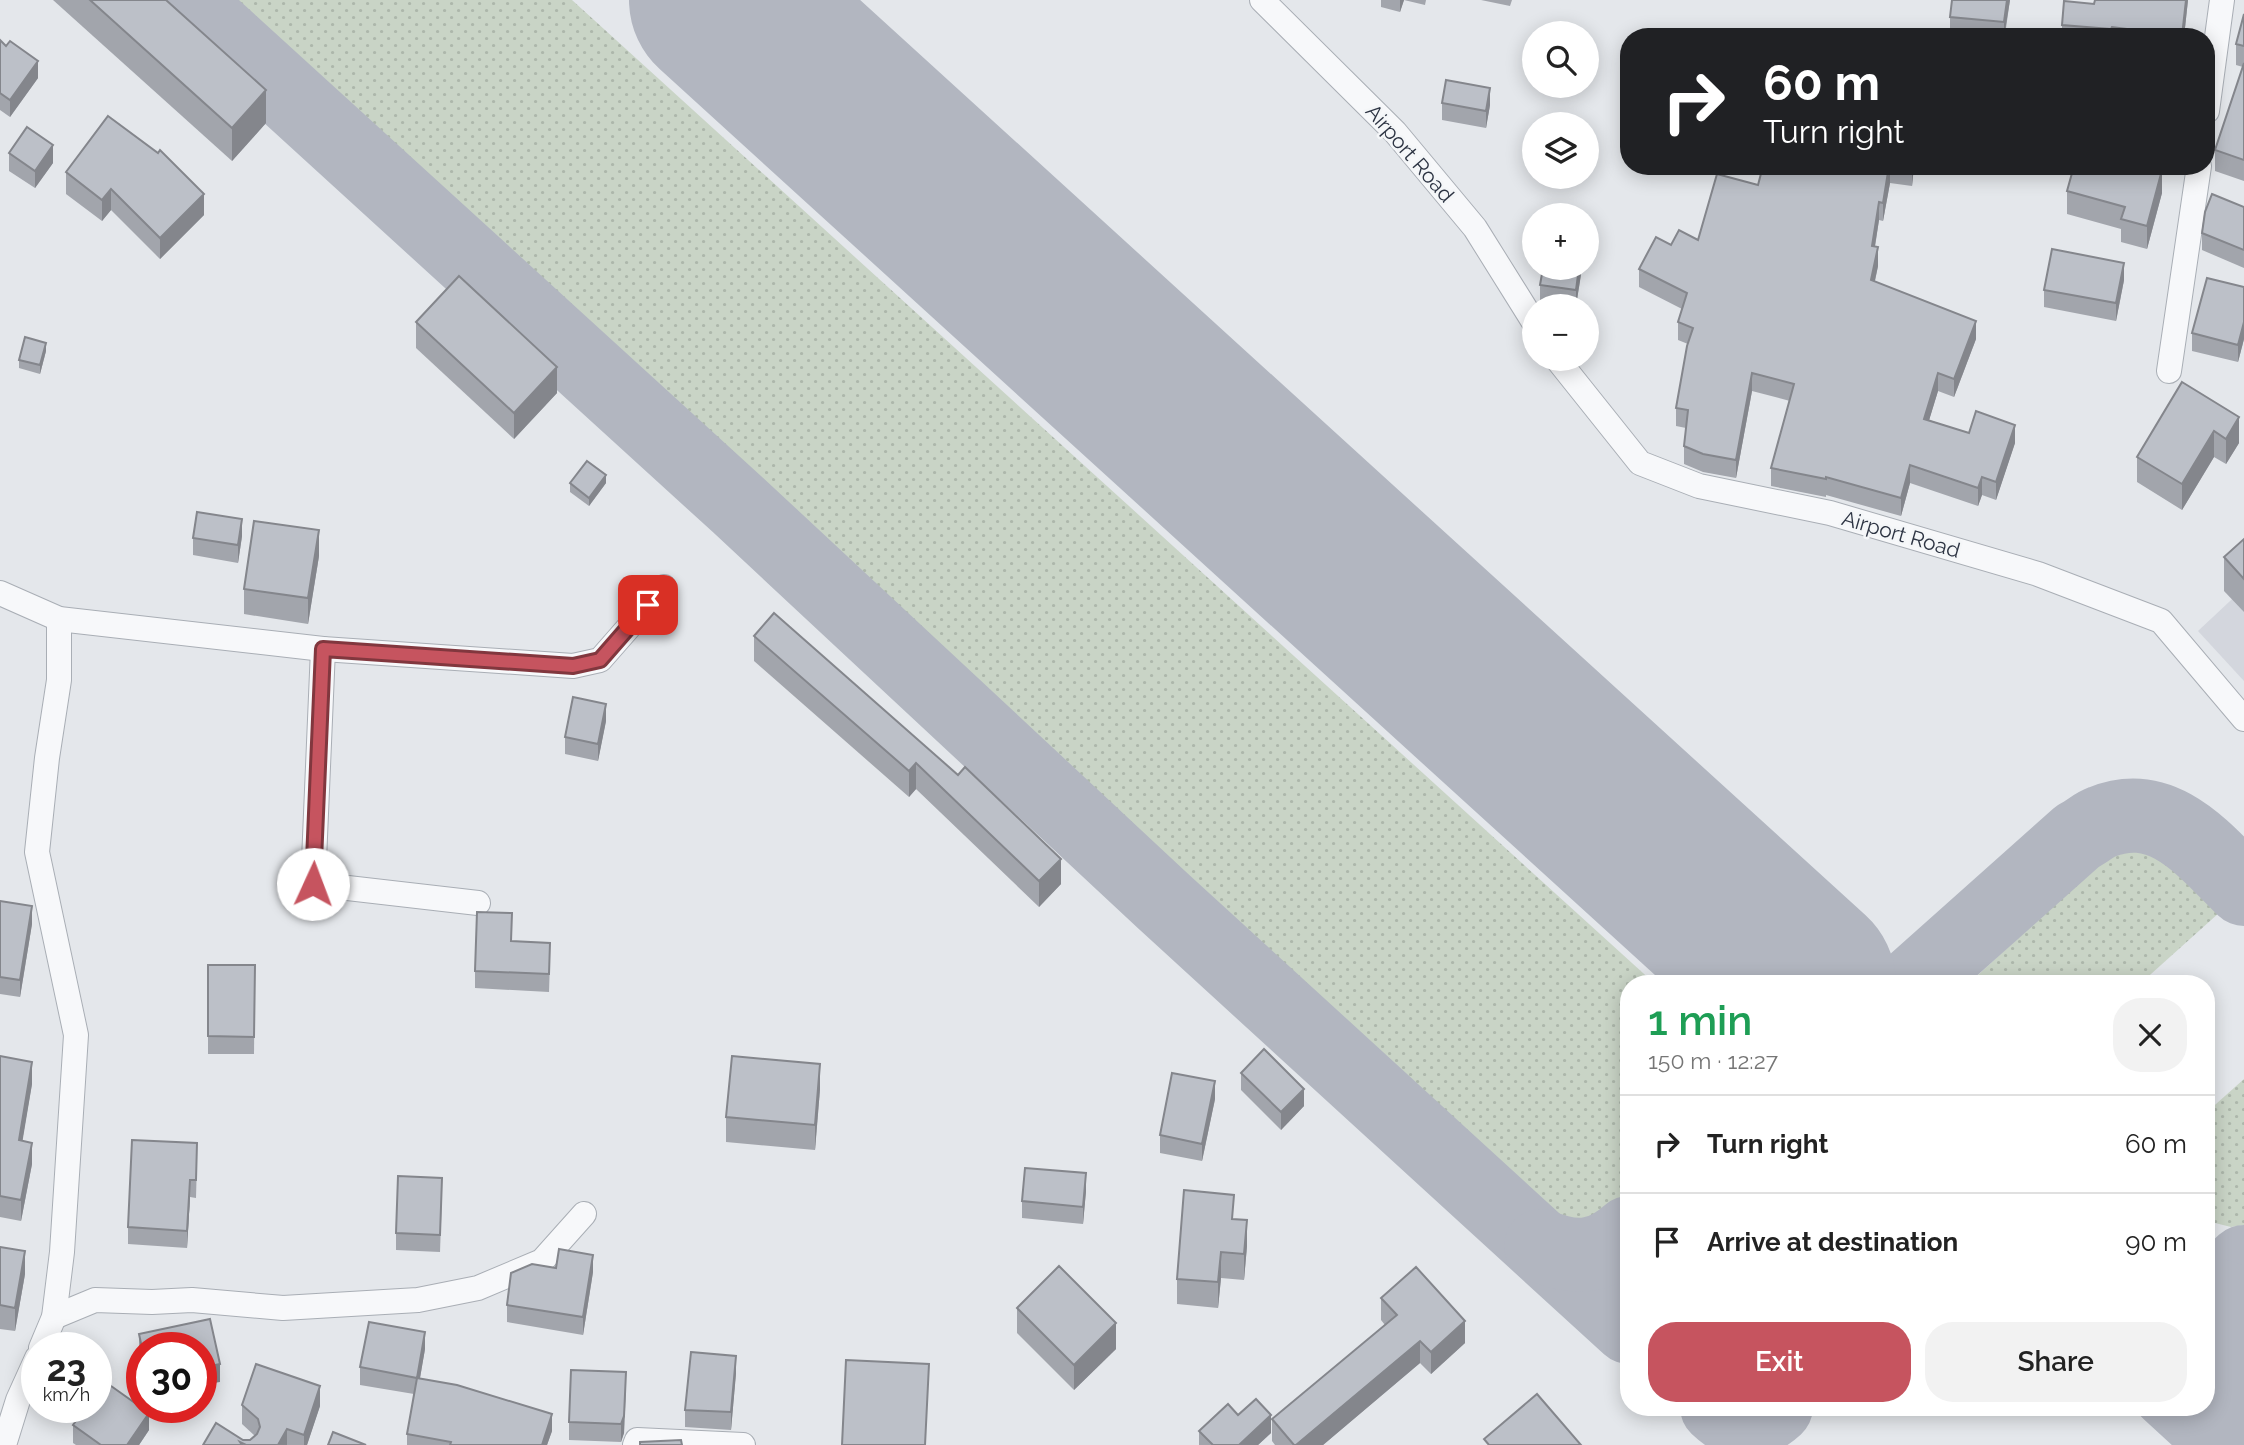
<!DOCTYPE html>
<meta charset="utf-8">
<style>
body{margin:0;font-family:Raleway,sans-serif;background:#f2f2f2;color:#222;height:100vh;display:flex;flex-direction:column;font-size:26px;white-space:nowrap}
*{box-sizing:border-box;margin:0}
p{font-size:23px;color:#767676}
.icon{flex:none;width:38px;height:38px;fill:none;stroke:currentColor;stroke-width:2;stroke-linecap:round;stroke-linejoin:round}
.map{position:relative;flex:1;overflow:hidden}
.details{position:absolute;left:1620px;top:975px;width:595px;height:441px;display:flex;flex-direction:column;background:#fff;border-radius:28px;box-shadow:0 4px 18px #0003}
.details>*{flex:none}
.hud{position:absolute;left:1620px;top:28px;width:595px;height:147px;border-radius:28px;box-shadow:0 4px 18px #0003;background:#202124;color:#fff;overflow:hidden}
.controls{position:absolute;left:1522px;top:21px;display:grid;gap:14px}
.controls a{display:grid;place-items:center;width:77px;height:77px;border-radius:50%;background:#fff;box-shadow:0 4px 18px #0003;font-size:35px}
.speed{position:absolute;left:21px;top:1332px;display:flex;gap:14px;font-size:35px;font-weight:700;text-align:center}
.speed>*{display:grid;place-content:center;width:91px;height:91px;border-radius:50%;background:#fff;box-shadow:0 4px 18px #0003;line-height:1}
.speed small{font-size:18px;font-weight:400}
.speed .limit{border:10px solid #d22;background:#fff;color:#111}
.pin{position:absolute;display:grid;place-items:center;width:60px;height:60px;color:#fff;margin:-30px;border-radius:14px;box-shadow:0 4px 10px #0006}
.me{position:absolute;width:77px;margin:-38px;rotate:2deg;stroke-linejoin:round;filter:drop-shadow(0 0 5px #0008)}
.turn{display:flex;align-items:center;gap:24px;height:147px;padding:0 28px;font-size:32px}
.turn .icon{width:91px;height:91px;stroke-width:2.5}
.turn b{display:block;font-size:49px;line-height:60px}
.round{display:grid;place-items:center;flex:none;width:74px;height:74px;border-radius:28px;background:#f2f2f2}
.head{display:flex;align-items:center;justify-content:space-between;height:119px;padding:0 28px}
h1{font-size:42px;font-weight:600;line-height:52px;color:#1e9e55}
.action{display:flex;gap:14px;margin-top:auto;padding:14px 28px}
.action a{flex:1;height:80px;border-radius:28px;background:#c6545f;color:#fff;font-size:28px;font-weight:600;line-height:80px;text-align:center}
.action a+a{background:#f2f2f2;color:#222}
ul{padding:0;list-style:none}
li{display:flex;align-items:center;gap:21px;height:98px;padding:0 28px;border-top:2px solid #e0e0e0}
li div{flex:1}
li b{display:block;font-size:26px}
li em{font-style:normal}
.map>svg:first-child{display:block}
.built{fill:#d3d6dd}
.grass{fill:url(#grass-dots)}
.lines{fill:none;stroke-linecap:round;stroke-linejoin:round}
.taxiway{stroke:#b2b6c0;stroke-width:74}
.runway{stroke:#b2b6c0;stroke-width:186}
.minor-casing{stroke:#a9aeb5;stroke-width:26}
.minor{stroke:#f7f8fa;stroke-width:24}
.wall{fill:#a2a5ac}
.shaded-wall{fill:#84868c}
.building{fill:#bcc0c8;stroke:#84868c;stroke-width:2}
.route-casing{stroke:#81373e;stroke-width:18}
.route{stroke:#c6545f;stroke-width:12}
.labels{text-anchor:middle;dominant-baseline:central;stroke-width:5;stroke-linejoin:round;paint-order:stroke}
.street-label{font-size:21px;fill:#2d3443;stroke:#f4f6f8}
</style>
<div class="map">
<svg width="2244" height="1445" viewBox="0 0 2244 1445">
<defs>
<pattern id="grass-dots" width="8" height="8" patternUnits="userSpaceOnUse" patternTransform="scale(1.75)"><rect width="8" height="8" fill="#c9d4c6"/><path d="M2 2h.1M6 6h.1" fill="none" stroke="#adb7ab" stroke-width="1.8" stroke-linecap="round"/></pattern>
</defs>
<rect width="100%" height="100%" fill="#e4e7eb"/>
<polygon class="built" points="2244,588 2244,681 2198,631"/>
<g class="grass">
<path d="M206 0H572L1654 983 1629 984V1206C1599 1232 1589 1245 1550 1224Z"/>
<polygon points="2131,845 2150,849 2168,858 2220,912 2141,983 1974,983 1978,975 2102,860 2118,849"/>
<polygon points="2244,1079 2244,1225 2231,1227 2207,1221 2207,1112"/>
</g>
<g class="lines">
<g class="taxiway">
<polyline points="184,0 738,505 1163,901 1629,1327"/>
<polyline points="1788,970 1829,984"/>
<path d="M1912 984 2078 836C2086 832 2094 825 2102 822 2164 797 2205 851 2244 889"/>
<path d="M1541 1246C1576 1260 1601 1258 1629 1233"/>
<polyline points="2207,1296 2244,1262"/>
<path d="M1717 1407C1738 1427 1754 1427 1776 1407"/>
</g>
<g class="runway">
<polyline points="722,0 1803,984"/>
<polyline points="2207,1351 2244,1385"/>
</g>
<defs>
<g id="minor">
<polyline points="1262,0 1395,132 1475,228 1535,324"/>
<polyline points="2207,111 2222,0"/>
<polyline points="1557,359 1640,463 1699,486 1830,513 2038,574 2161,621 2244,719"/>
<polyline points="2169,371 2199,166"/>
<polyline points="0,593 59,619 323,649 573,666 600,660 664,587"/>
<polyline points="323,649 313,884 478,903"/>
<polyline points="54,1317 95,1300 152,1302 192,1300 283,1308 418,1300 478,1288 542,1261 584,1214"/>
<polyline points="41,1348 54,1317 62,1252 76,1035 37,852 47,758 59,680 59,619"/>
<polyline points="4,1445 18,1400 37,1358"/>
<polyline points="635,1445 637,1440 743,1445"/>
</g>
</defs>
<use href="#minor" class="minor-casing"/>
<use href="#minor" class="minor"/>
</g>
<g class="wall">
<polygon points="53,0 166,0 266,123 232,161"/>
<polygon points="1381,0 1404,0 1400,12 1381,7"/>
<polygon points="1404,0 1426,0 1425,5"/>
<polygon points="1481,0 1512,0 1510,6"/>
<polygon points="2010,0 2005,35 2008,37 1975,37 1950,35 1950,17"/>
<polygon points="2095,0 2188,0 2184,37 2062,37 2062,25 2094,4"/>
<polygon points="2244,14 2244,181 2215,171 2215,150 2243,67 2236,65 2236,44"/>
<polygon points="0,40 38,78 10,117 0,110"/>
<polygon points="1442,103 1490,105 1486,128 1442,120"/>
<polygon points="9,153 53,163 35,188 9,171"/>
<polygon points="1763,166 1914,166 1912,186 1890,183 1883,221 1879,220 1875,247 1878,266 1875,281 1976,339 1954,397 1938,391 1929,420 1969,433 2015,443 1996,500 1982,495 1978,506 1910,483 1901,516 1826,495 1826,497 1771,486 1771,468 1790,401 1752,391 1736,478 1703,472 1684,464 1684,446 1686,428 1676,426 1676,408 1688,344 1678,340 1678,322 1682,309 1639,287 1639,269 1671,245 1698,240 1758,185"/>
<polygon points="66,172 204,215 160,259 111,210 102,221 66,194"/>
<polygon points="2067,191 2162,193 2147,249 2121,242 2121,229 2067,214"/>
<polygon points="2244,207 2244,268 2202,250 2202,233"/>
<polygon points="1543,268 1582,268 1576,306 1540,302 1540,285"/>
<polygon points="2124,280 2116,321 2044,307 2044,290"/>
<polygon points="2244,287 2244,339 2238,362 2192,351 2192,333"/>
<polygon points="416,322 557,393 514,439 416,348"/>
<polygon points="46,351 40,374 19,368 19,360"/>
<polygon points="2182,382 2239,443 2226,464 2214,457 2182,510 2137,482 2137,457"/>
<polygon points="570,483 606,483 589,506 570,492"/>
<polygon points="242,536 238,563 193,555 193,538"/>
<polygon points="2244,539 2244,612 2224,591 2224,557"/>
<polygon points="319,556 308,624 244,614 244,589"/>
<polygon points="774,613 1061,884 1039,907 916,789 909,797 754,661 754,636"/>
<polygon points="606,721 598,761 565,754 565,737"/>
<polygon points="0,901 32,924 20,997 0,994"/>
<polygon points="512,941 550,960 549,992 475,988 475,971"/>
<polygon points="208,965 255,965 254,1054 208,1054"/>
<polygon points="0,1056 32,1084 22,1141 32,1164 21,1221 0,1217"/>
<polygon points="1241,1073 1304,1106 1281,1130 1241,1090"/>
<polygon points="820,1089 815,1150 726,1142 726,1117"/>
<polygon points="1215,1099 1202,1161 1160,1153 1160,1135"/>
<polygon points="197,1160 196,1198 190,1197 187,1248 128,1244 128,1227"/>
<polygon points="1086,1191 1083,1224 1022,1218 1022,1201"/>
<polygon points="442,1195 440,1252 396,1250 396,1233"/>
<polygon points="1234,1219 1247,1246 1244,1280 1221,1278 1218,1308 1177,1304 1177,1279"/>
<polygon points="0,1247 25,1274 15,1331 0,1329"/>
<polygon points="556,1268 593,1272 583,1335 507,1322 507,1305"/>
<polygon points="1381,1298 1465,1343 1431,1374 1420,1363 1323,1445 1275,1445 1272,1441 1272,1419 1385,1325 1381,1320"/>
<polygon points="1017,1308 1116,1349 1074,1390 1017,1333"/>
<polygon points="139,1334 220,1382 142,1348 142,1362 139,1351"/>
<polygon points="425,1349 420,1378 552,1431 547,1445 407,1445 407,1434 414,1394 360,1385 360,1367"/>
<polygon points="736,1373 731,1430 685,1427 685,1410"/>
<polygon points="626,1389 624,1433 621,1442 569,1440 569,1422"/>
<polygon points="242,1405 320,1406 307,1445 203,1445 250,1440 255,1436 242,1424"/>
<polygon points="1238,1415 1271,1433 1258,1445 1199,1445 1199,1431"/>
<polygon points="73,1425 149,1430 139,1445 76,1445 73,1443"/>
</g>
<g class="shaded-wall">
<polygon points="1400,0 1404,0 1400,12"/>
<polygon points="2007,0 2010,0 2004,37 2004,22"/>
<polygon points="2186,0 2188,0 2184,37 2182,37"/>
<polygon points="38,61 38,78 10,117 10,100"/>
<polygon points="1490,88 1490,105 1486,128 1486,111"/>
<polygon points="266,90 266,123 232,161 232,128"/>
<polygon points="53,145 53,163 35,188 35,171"/>
<polygon points="1890,166 1890,183 1883,221 1883,203"/>
<polygon points="1912,166 1914,166 1912,186"/>
<polygon points="2162,170 2162,193 2147,249 2147,226"/>
<polygon points="111,189 111,210 102,221 102,200"/>
<polygon points="204,194 204,215 160,259 160,238"/>
<polygon points="1879,202 1879,220 1872,264 1872,246"/>
<polygon points="1878,247 1878,266 1871,298 1871,280"/>
<polygon points="2124,263 2124,280 2116,321 2116,303"/>
<polygon points="1579,268 1582,268 1576,306 1576,290"/>
<polygon points="1976,321 1976,339 1954,397 1954,379"/>
<polygon points="2244,322 2244,339 2238,362 2238,345"/>
<polygon points="46,343 46,351 40,374 40,365"/>
<polygon points="557,367 557,393 514,439 514,413"/>
<polygon points="1752,373 1752,391 1736,478 1736,460"/>
<polygon points="1938,373 1938,391 1924,437 1924,419"/>
<polygon points="2239,417 2239,443 2226,464 2226,439"/>
<polygon points="2015,425 2015,443 1996,500 1996,482"/>
<polygon points="2214,431 2214,457 2182,510 2182,484"/>
<polygon points="1910,465 1910,483 1901,516 1901,498"/>
<polygon points="606,475 606,483 589,506 589,498"/>
<polygon points="1982,477 1982,495 1978,506 1978,488"/>
<polygon points="242,519 242,536 238,563 238,545"/>
<polygon points="319,530 319,556 308,624 308,598"/>
<polygon points="606,704 606,721 598,761 598,744"/>
<polygon points="916,763 916,789 909,797 909,771"/>
<polygon points="1061,859 1061,884 1039,907 1039,881"/>
<polygon points="32,906 32,924 20,997 20,980"/>
<polygon points="32,1062 32,1084 19,1162 19,1140"/>
<polygon points="820,1064 820,1089 815,1150 815,1125"/>
<polygon points="1215,1081 1215,1099 1202,1161 1202,1144"/>
<polygon points="1304,1089 1304,1106 1281,1130 1281,1112"/>
<polygon points="32,1143 32,1164 21,1221 21,1200"/>
<polygon points="1086,1173 1086,1191 1083,1224 1083,1207"/>
<polygon points="190,1180 190,1197 187,1248 187,1231"/>
<polygon points="1247,1220 1247,1246 1244,1280 1244,1254"/>
<polygon points="25,1251 25,1274 15,1331 15,1308"/>
<polygon points="1221,1252 1221,1278 1218,1308 1218,1282"/>
<polygon points="593,1255 593,1272 583,1335 583,1317"/>
<polygon points="1465,1321 1465,1343 1431,1374 1431,1352"/>
<polygon points="1116,1323 1116,1349 1074,1390 1074,1365"/>
<polygon points="425,1332 425,1349 417,1395 417,1378"/>
<polygon points="1420,1341 1420,1363 1323,1445 1296,1445"/>
<polygon points="736,1356 736,1373 731,1430 731,1412"/>
<polygon points="220,1364 220,1382 201,1385 201,1368"/>
<polygon points="626,1372 624,1433 621,1442 621,1424"/>
<polygon points="320,1386 320,1406 307,1445 304,1445 304,1435"/>
<polygon points="149,1413 149,1430 139,1445 127,1445"/>
<polygon points="552,1414 552,1431 547,1445 542,1445"/>
<polygon points="1271,1415 1271,1433 1258,1445 1239,1445"/>
<polygon points="287,1429 287,1445 278,1445"/>
</g>
<g class="building">
<polygon points="90,0 166,0 266,90 232,128"/>
<polygon points="1952,0 2007,0 2004,22 1950,17"/>
<polygon points="2095,0 2186,0 2182,36 2112,27 2111,29 2062,25 2064,1 2094,4"/>
<polygon points="2244,14 2244,46 2236,44"/>
<polygon points="2001,33 2008,37 1999,37"/>
<polygon points="0,40 6,46 10,41 38,61 10,100 0,93"/>
<polygon points="2244,63 2244,160 2215,150"/>
<polygon points="1446,80 1490,88 1486,111 1442,103"/>
<polygon points="108,116 158,153 160,150 204,194 160,238 111,189 102,200 66,172"/>
<polygon points="27,127 53,145 35,171 9,153"/>
<polygon points="1763,166 1889,166 1883,203 1879,202 1872,246 1878,247 1871,280 1976,321 1954,379 1938,373 1924,419 1969,433 1976,411 2015,425 1996,482 1982,477 1978,488 1910,465 1901,498 1826,477 1826,479 1771,468 1794,384 1752,373 1736,460 1703,454 1684,446 1688,410 1676,408 1687,346 1693,328 1678,322 1687,293 1639,269 1656,237 1671,245 1679,230 1698,240 1717,174 1758,185"/>
<polygon points="2074,166 2149,166 2162,170 2147,226 2121,219 2125,207 2067,191"/>
<polygon points="2212,194 2244,207 2244,250 2202,233 2205,212"/>
<polygon points="2052,249 2124,263 2116,303 2044,290"/>
<polygon points="1543,268 1579,268 1576,290 1540,285"/>
<polygon points="459,276 557,367 514,413 416,322"/>
<polygon points="2207,278 2244,287 2244,322 2238,345 2192,333"/>
<polygon points="25,337 46,343 40,365 19,360"/>
<polygon points="2182,382 2239,417 2226,439 2214,431 2182,484 2137,457"/>
<polygon points="587,461 606,475 589,498 570,483"/>
<polygon points="197,512 242,519 238,545 193,538"/>
<polygon points="254,521 319,530 308,598 244,589"/>
<polygon points="2244,539 2244,579 2224,557"/>
<polygon points="774,613 958,775 965,767 1061,859 1039,881 916,763 909,771 754,636"/>
<polygon points="573,697 606,704 598,744 565,737"/>
<polygon points="0,901 32,906 20,980 0,977"/>
<polygon points="477,912 512,913 511,941 550,943 549,974 475,971"/>
<polygon points="208,965 255,965 254,1037 208,1036"/>
<polygon points="1264,1049 1304,1089 1281,1112 1241,1073"/>
<polygon points="0,1056 32,1062 19,1140 32,1143 21,1200 0,1196"/>
<polygon points="732,1056 820,1064 815,1125 726,1117"/>
<polygon points="1172,1073 1215,1081 1202,1144 1160,1135"/>
<polygon points="132,1140 197,1143 196,1180 190,1180 187,1231 128,1227"/>
<polygon points="1025,1168 1086,1173 1083,1207 1022,1201"/>
<polygon points="398,1176 442,1178 440,1235 396,1233"/>
<polygon points="1184,1190 1234,1195 1232,1219 1247,1220 1244,1254 1221,1252 1218,1282 1177,1279"/>
<polygon points="0,1247 25,1251 15,1308 0,1305"/>
<polygon points="559,1249 593,1255 583,1317 507,1305 511,1273 532,1264 556,1268"/>
<polygon points="1059,1266 1116,1323 1074,1365 1017,1308"/>
<polygon points="1416,1267 1465,1321 1431,1352 1420,1341 1296,1445 1294,1445 1272,1419 1397,1315 1381,1298"/>
<polygon points="210,1319 220,1364 201,1368 201,1348 142,1348 139,1334"/>
<polygon points="369,1322 425,1332 417,1378 360,1367"/>
<polygon points="691,1352 736,1356 731,1412 685,1410"/>
<polygon points="846,1360 929,1364 925,1445 842,1445"/>
<polygon points="256,1364 320,1386 304,1435 287,1429 278,1445 246,1445 240,1442 242,1445 203,1445 216,1423 243,1440 250,1440 257,1434 260,1427 258,1419 242,1405"/>
<polygon points="571,1370 626,1372 624,1416 621,1424 569,1422"/>
<polygon points="417,1378 457,1385 552,1414 542,1445 450,1445 451,1442 407,1434"/>
<polygon points="104,1381 149,1413 127,1445 101,1445 73,1425 86,1407 96,1407 96,1392"/>
<polygon points="1537,1394 1581,1445 1489,1445 1484,1439"/>
<polygon points="1256,1399 1271,1415 1239,1445 1213,1445 1199,1431 1228,1404 1238,1415"/>
<polygon points="333,1432 366,1445 328,1445"/>
<polygon points="681,1440 682,1445 640,1445 640,1442"/>
</g>
<g class="lines">
<defs>
<polyline id="route" points="313,884 323,649 573,666 600,660 648,605"/>
</defs>
<use href="#route" class="route-casing"/>
<use href="#route" class="route"/>
</g>
<g class="labels">
<g class="street-label">
<text transform="translate(1410 153) rotate(49)">Airport Road</text>
<text transform="translate(1901 534) rotate(16)">Airport Road</text>
</g>
</g>
</svg>
<div class="controls">
<a><svg class="icon" aria-label="search" viewBox="0 0 24 24"><circle cx="10" cy="10" r="6"/><path d="M15 15l6 6"/></svg></a>
<a><svg class="icon" aria-label="layers" viewBox="0 0 24 24"><path d="M12 4l9 5-9 5-9-5zM3 14l9 5 9-5"/></svg></a>
<a>+</a>
<a>−</a>
</div>
<div class="speed"><div>23<small>km/h</small></div><div class="limit">30</div></div>
<div class="pin" style="left:648px;top:605px;background:#d93025"><svg class="icon" aria-label="arrive" viewBox="0 0 24 24"><path d="M6 21V4h12l-3 4 3 4H6"/></svg></div>
<svg class="me" style="left:313px;top:884px" viewBox="-20 -20 40 40"><circle r="19" fill="#fff"/><path d="M0-13L10 11 0 6-10 11z" fill="#c6545f"/></svg>
<div class="hud">
<div class="turn"><svg class="icon" aria-label="right" viewBox="0 0 24 24"><path d="M7 20v-9h11M14 6l5 5-5 5"/></svg><div><b>60 m</b>Turn right</div></div>
</div>
<section class="details">
<div class="head"><div><h1>1 min</h1><p>150 m · 12:27</p></div><a class="round"><svg class="icon" aria-label="close" viewBox="0 0 24 24"><path d="M6 6l12 12M18 6L6 18"/></svg></a></div>
<ul>
<li><svg class="icon" aria-label="right" viewBox="0 0 24 24"><path d="M7 20v-9h11M14 6l5 5-5 5"/></svg><div><b>Turn right</b></div><em>60 m</em></li>
<li><svg class="icon" aria-label="arrive" viewBox="0 0 24 24"><path d="M6 21V4h12l-3 4 3 4H6"/></svg><div><b>Arrive at destination</b></div><em>90 m</em></li>
</ul>
<div class="action"><a>Exit</a><a>Share</a></div>
</section>
</div>
